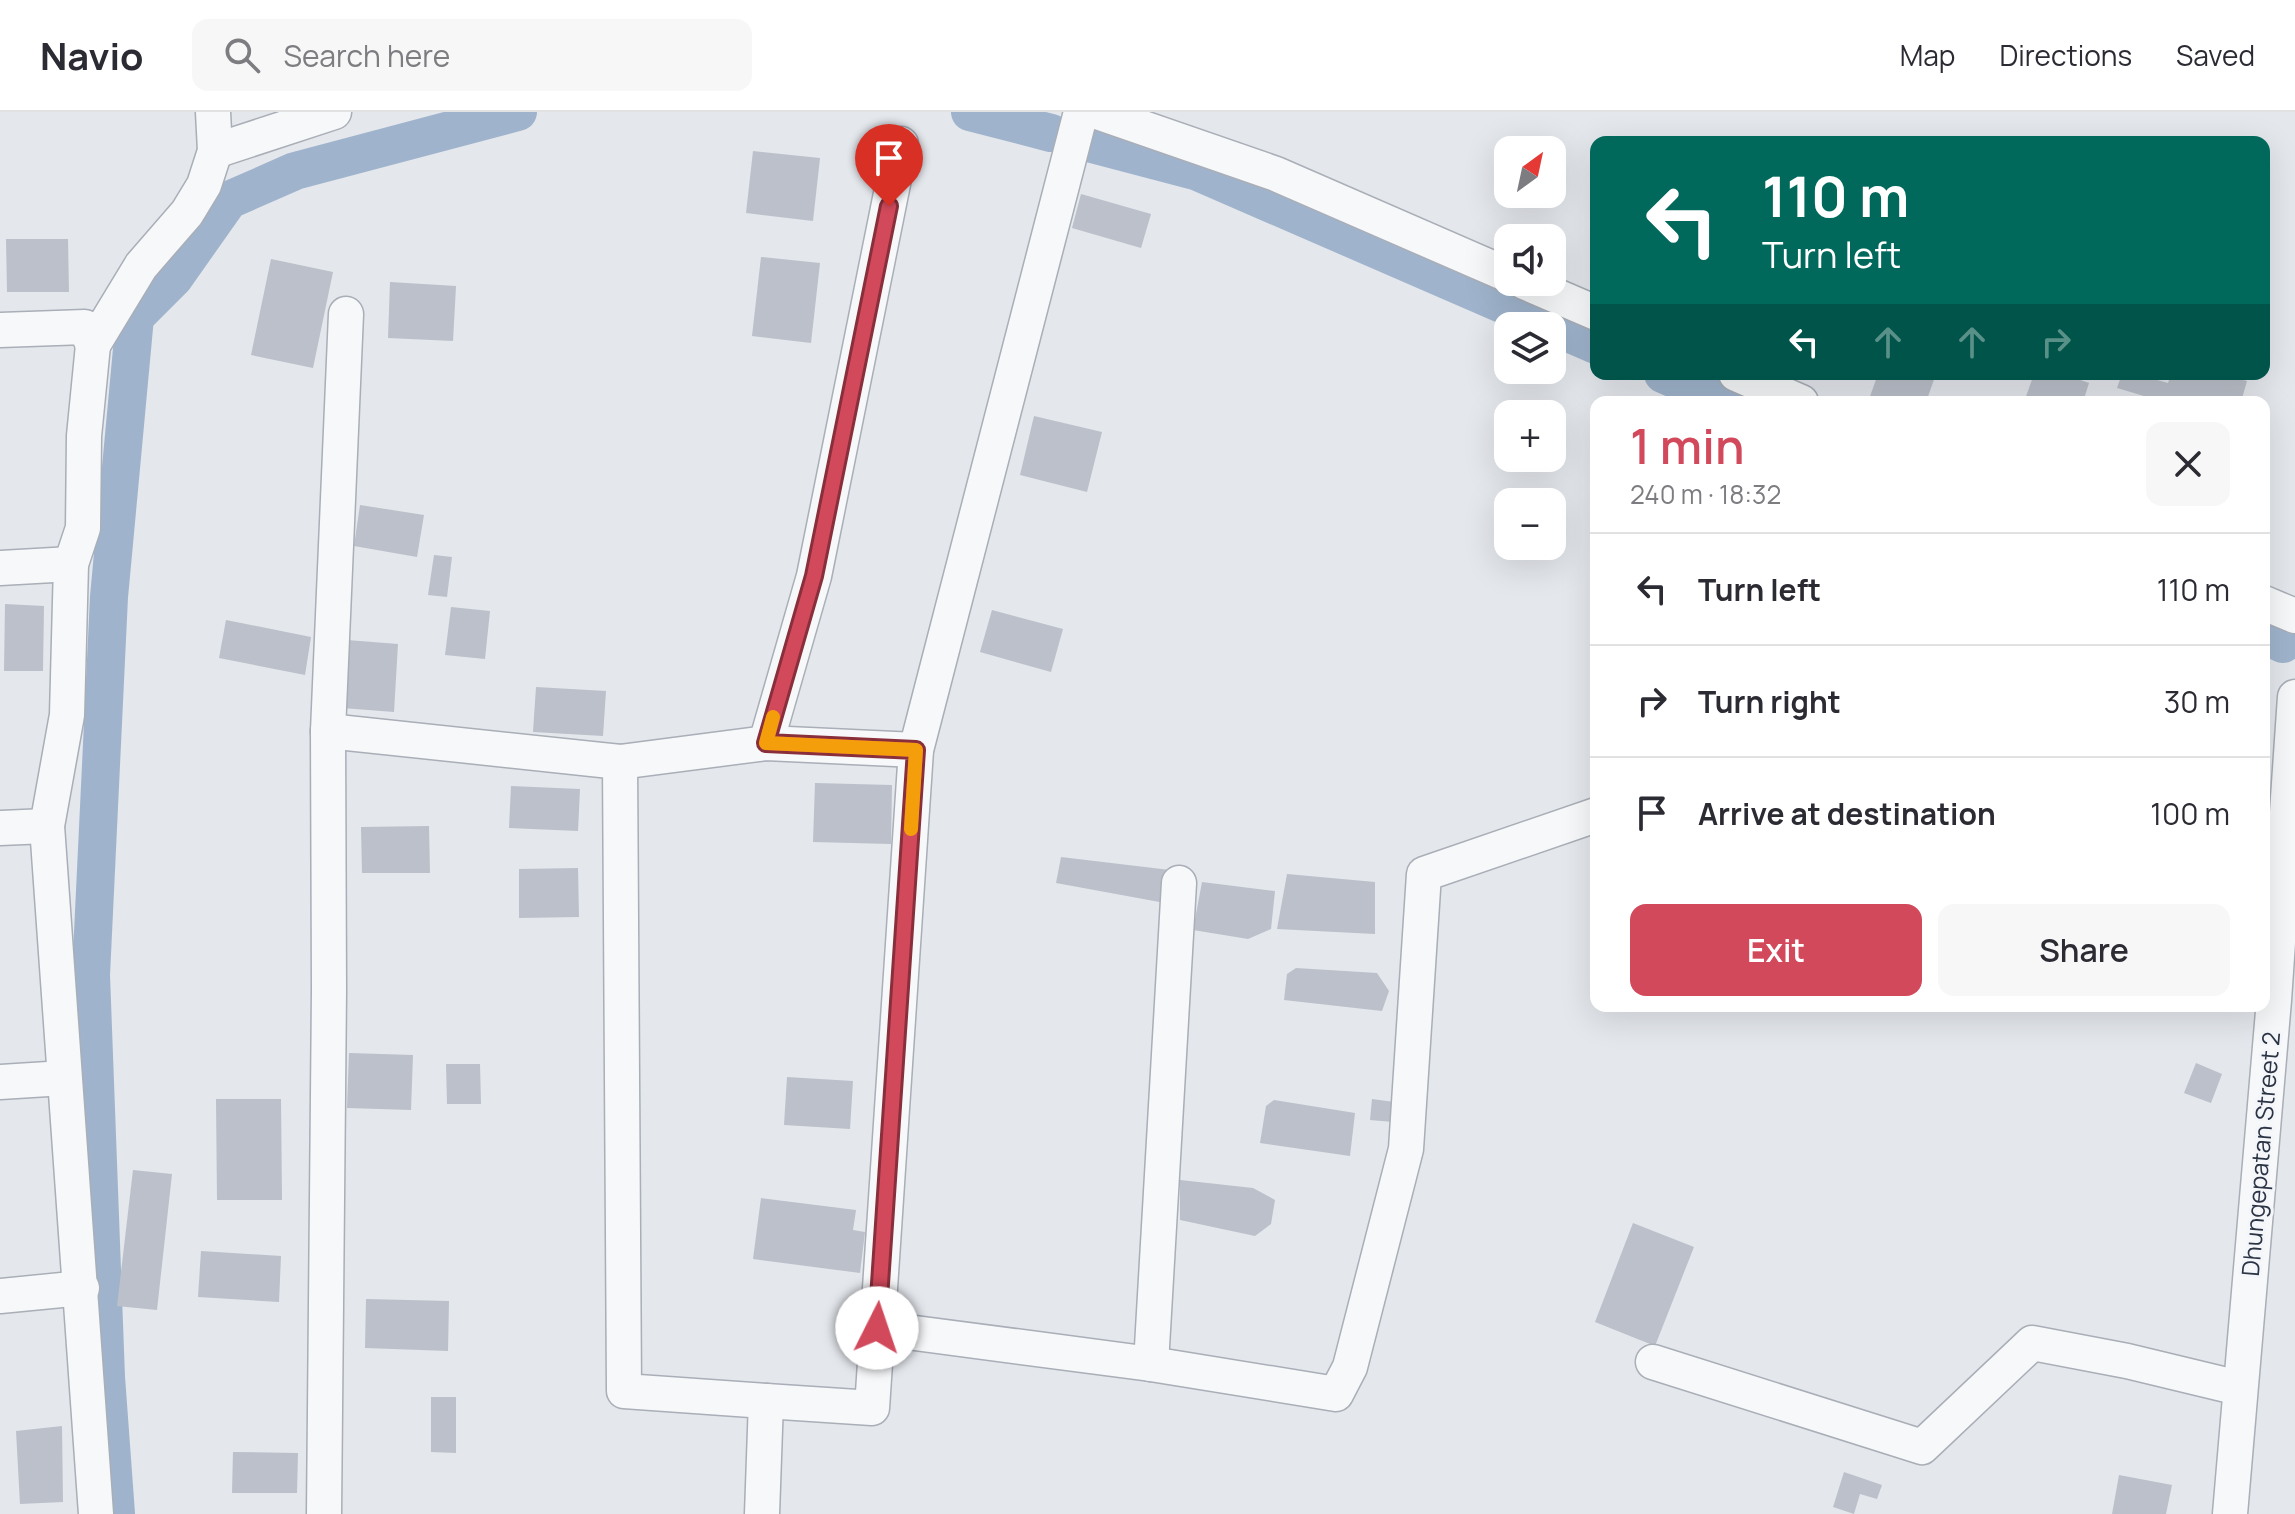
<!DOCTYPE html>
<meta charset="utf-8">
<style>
body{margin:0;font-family:Manrope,sans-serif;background:#f7f7f7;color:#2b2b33;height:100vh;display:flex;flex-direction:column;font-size:30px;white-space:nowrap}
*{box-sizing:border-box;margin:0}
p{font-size:26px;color:#7c7c81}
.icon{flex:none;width:44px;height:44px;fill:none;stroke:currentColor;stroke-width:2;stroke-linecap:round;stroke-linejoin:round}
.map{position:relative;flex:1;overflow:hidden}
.drawer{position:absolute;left:1590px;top:284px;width:680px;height:616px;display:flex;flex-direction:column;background:#fff;border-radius:16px;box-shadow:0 8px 32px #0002}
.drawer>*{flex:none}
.banner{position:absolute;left:1590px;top:24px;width:680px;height:244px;border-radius:16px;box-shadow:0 8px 32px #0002;background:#00695c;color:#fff;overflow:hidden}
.needle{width:52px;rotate:33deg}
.buttons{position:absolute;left:1494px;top:24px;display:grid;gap:16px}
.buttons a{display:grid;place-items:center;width:72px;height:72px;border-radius:16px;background:#fff;box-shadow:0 8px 32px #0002;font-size:40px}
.pin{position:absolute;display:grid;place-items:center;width:68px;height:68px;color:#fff;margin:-82px -34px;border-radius:50% 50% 50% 0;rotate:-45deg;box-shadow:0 0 8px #0007}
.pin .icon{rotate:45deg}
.me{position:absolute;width:88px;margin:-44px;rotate:4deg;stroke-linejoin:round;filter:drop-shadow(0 0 6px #0008)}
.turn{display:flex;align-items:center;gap:28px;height:168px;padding:0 40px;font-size:36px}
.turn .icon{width:104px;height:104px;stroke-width:2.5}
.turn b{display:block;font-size:56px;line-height:68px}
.lanes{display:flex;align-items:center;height:76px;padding:0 40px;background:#0003;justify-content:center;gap:40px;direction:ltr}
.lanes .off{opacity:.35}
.round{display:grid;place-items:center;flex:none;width:84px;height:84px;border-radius:16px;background:#f7f7f7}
.summary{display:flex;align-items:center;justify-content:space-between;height:136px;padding:0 40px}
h1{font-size:48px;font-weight:600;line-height:60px;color:#d1495b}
.action{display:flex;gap:16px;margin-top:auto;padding:16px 40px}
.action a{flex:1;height:92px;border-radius:16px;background:#d1495b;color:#fff;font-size:32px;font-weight:600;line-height:92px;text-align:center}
.action a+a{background:#f7f7f7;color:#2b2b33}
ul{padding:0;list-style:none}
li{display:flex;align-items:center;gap:24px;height:112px;padding:0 40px;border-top:2px solid #e1e1e2}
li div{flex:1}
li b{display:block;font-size:30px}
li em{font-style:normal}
header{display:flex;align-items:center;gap:48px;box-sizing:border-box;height:112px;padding:0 40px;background:#fff;border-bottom:2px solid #e1e1e2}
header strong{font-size:38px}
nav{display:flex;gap:44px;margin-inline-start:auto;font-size:28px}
.search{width:560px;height:72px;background:#f7f7f7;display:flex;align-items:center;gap:20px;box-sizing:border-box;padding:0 28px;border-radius:16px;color:#7c7c81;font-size:30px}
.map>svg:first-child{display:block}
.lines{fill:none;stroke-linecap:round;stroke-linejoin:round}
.canal{stroke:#9fb4cc;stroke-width:38}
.building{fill:#bbc0ca}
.minor-casing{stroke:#a9aeb7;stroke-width:37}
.minor{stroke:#f7f8fa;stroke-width:34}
.route-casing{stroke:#882f3b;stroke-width:20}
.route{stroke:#d1495b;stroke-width:14}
.slow{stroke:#f59e0b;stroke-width:14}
.labels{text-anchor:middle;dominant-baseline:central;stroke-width:6;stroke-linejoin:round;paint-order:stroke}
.street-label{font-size:24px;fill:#2b3445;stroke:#f4f6f9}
</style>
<header>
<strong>Navio</strong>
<div class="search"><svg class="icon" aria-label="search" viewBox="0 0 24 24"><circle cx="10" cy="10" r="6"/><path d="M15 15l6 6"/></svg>Search here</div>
<nav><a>Map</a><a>Directions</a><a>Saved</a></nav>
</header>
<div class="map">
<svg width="2295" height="1402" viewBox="0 0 2295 1402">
<rect width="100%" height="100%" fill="#e4e7ec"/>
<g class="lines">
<g class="canal">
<polyline points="970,0 1051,21"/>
<polyline points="1084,30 1198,60 1596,233"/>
<polyline points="1663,262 1727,290"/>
<polyline points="2264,523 2283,532"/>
<polyline points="116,1402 106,1265 91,863 109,485 135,205 174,166 229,88 295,59 518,0"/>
</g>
</g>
<g class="building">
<polygon points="753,39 820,46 813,109 746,101"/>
<polygon points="1081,82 1151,102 1141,136 1072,116"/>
<polygon points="6,127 68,127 69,180 7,180"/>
<polygon points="761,145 820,151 811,231 752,224"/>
<polygon points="271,147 333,160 313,256 251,243"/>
<polygon points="390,170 456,174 453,229 388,226"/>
<polygon points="1878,262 1936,262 1926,290 1868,290"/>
<polygon points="2034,262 2063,262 2089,271 2083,290 2024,290"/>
<polygon points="2122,262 2136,262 2168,271 2171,262 2223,262 2247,269 2241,290 2164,290 2117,276"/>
<polygon points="1034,304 1102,320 1087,380 1020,363"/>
<polygon points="360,393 424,403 417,445 354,434"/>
<polygon points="434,443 452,445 447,485 428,483"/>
<polygon points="5,492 44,494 43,559 4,559"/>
<polygon points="451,495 490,499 485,547 445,543"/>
<polygon points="992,498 1063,517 1051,560 980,540"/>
<polygon points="226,508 311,525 305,563 219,546"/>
<polygon points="347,528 398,532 394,600 342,596"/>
<polygon points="536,575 606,579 603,624 533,620"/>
<polygon points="815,671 892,673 891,732 813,730"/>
<polygon points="511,674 580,677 578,719 509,716"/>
<polygon points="429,714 430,761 362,761 361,715"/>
<polygon points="1061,745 1170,758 1165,791 1056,771"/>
<polygon points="578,756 579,805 519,806 519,757"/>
<polygon points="1287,762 1375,770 1375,822 1277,817"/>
<polygon points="1202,770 1275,779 1271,817 1248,827 1193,818"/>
<polygon points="1296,856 1377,861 1389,879 1382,899 1284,888 1287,862"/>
<polygon points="349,941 413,943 411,998 347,996"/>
<polygon points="2196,951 2222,962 2211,991 2184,981"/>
<polygon points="446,952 480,952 481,992 447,992"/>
<polygon points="787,965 853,969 850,1017 784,1013"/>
<polygon points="216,987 281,987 282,1088 217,1088"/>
<polygon points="1372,987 1394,990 1393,1010 1370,1008"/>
<polygon points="1274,988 1355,1001 1350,1044 1260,1031 1266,994"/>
<polygon points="133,1058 172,1062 157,1198 117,1194"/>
<polygon points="1180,1068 1253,1076 1275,1088 1271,1112 1255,1124 1180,1108"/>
<polygon points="761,1086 856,1098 853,1118 865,1120 860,1161 753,1147"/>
<polygon points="1633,1111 1694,1135 1655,1234 1595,1210"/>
<polygon points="201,1139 281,1144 279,1190 198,1185"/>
<polygon points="366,1187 449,1189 448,1239 365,1236"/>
<polygon points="431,1285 456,1285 456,1341 431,1340"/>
<polygon points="62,1314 63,1390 20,1392 16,1319"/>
<polygon points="233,1340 298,1341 297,1381 232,1381"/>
<polygon points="1844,1360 1882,1373 1877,1387 1860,1382 1854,1402 1833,1395"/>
<polygon points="2119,1363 2172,1373 2166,1402 2112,1402"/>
</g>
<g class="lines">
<defs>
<g id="minor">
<polyline points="1097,0 1276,62 1508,163"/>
<polyline points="215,39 334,0"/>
<polyline points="1524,170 1596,201"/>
<polyline points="0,218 85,215 93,233 141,154 187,101 204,73 215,39 213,0"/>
<polyline points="93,233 84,324 83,416 71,452 67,603 47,714 96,1402"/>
<polyline points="1736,262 1801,290"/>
<polyline points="0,456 71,452"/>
<polyline points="2264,491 2295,504"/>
<polyline points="328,619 620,650 766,631 916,638"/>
<polyline points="766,631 814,464 901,32"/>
<polyline points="620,650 624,1279 766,1289 762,1402"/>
<polyline points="0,716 47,714"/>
<polyline points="0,970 64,966"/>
<polyline points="0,1184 82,1176"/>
<polyline points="877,1216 1151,1252 1336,1282 1350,1255 1406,1037 1424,762 1596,703"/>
<polyline points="1653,1250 1922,1335 2032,1231 2127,1249 2239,1276"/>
<polyline points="1151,1252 1179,771"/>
<polyline points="766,1289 872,1296 916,638 1081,0"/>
<polyline points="324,1402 329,878 328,619 346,202"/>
<polyline points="2230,1402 2274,888 2295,585"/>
</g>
</defs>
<use href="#minor" class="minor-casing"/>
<use href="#minor" class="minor"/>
</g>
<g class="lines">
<defs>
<polyline id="route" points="877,1216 916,638 766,631 814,464 889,94"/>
</defs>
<use href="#route" class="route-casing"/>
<use href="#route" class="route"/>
<polyline class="slow" points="773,605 766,631 916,638 911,717"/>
</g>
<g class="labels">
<g class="street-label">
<text transform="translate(2260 1042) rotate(-85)">Dhungepatan Street 2</text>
</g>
</g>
</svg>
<div class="buttons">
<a><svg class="needle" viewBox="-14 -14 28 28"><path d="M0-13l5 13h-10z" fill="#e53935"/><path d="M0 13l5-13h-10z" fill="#7c7c81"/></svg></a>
<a><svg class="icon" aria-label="sound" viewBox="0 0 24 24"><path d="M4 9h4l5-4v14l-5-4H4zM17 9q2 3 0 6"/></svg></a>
<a><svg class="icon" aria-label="layers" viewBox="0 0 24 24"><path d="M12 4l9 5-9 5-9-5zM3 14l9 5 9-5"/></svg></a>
<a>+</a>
<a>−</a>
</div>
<div class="pin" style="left:889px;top:94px;background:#d93025"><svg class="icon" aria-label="arrive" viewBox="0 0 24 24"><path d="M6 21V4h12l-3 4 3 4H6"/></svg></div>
<svg class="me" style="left:877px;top:1216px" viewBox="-20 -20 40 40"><circle r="19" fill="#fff"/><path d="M0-13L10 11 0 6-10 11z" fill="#d1495b"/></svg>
<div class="banner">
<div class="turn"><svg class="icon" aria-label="left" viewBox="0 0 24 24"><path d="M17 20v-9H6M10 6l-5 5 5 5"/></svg><div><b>110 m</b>Turn left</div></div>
<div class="lanes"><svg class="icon" aria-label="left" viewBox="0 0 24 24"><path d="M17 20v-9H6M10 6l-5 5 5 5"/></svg><svg class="icon off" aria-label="ahead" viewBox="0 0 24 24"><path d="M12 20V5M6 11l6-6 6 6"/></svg><svg class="icon off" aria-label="ahead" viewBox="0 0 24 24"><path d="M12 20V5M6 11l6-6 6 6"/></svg><svg class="icon off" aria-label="right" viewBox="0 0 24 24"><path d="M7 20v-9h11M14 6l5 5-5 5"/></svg></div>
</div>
<section class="drawer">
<div class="summary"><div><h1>1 min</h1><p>240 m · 18:32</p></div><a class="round"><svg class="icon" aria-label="close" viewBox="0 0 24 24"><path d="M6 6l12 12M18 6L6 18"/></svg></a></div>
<ul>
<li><svg class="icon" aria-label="left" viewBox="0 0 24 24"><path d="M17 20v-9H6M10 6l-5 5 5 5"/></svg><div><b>Turn left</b></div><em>110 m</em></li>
<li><svg class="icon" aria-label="right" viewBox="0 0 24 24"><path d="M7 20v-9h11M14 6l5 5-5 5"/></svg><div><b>Turn right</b></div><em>30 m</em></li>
<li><svg class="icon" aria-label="arrive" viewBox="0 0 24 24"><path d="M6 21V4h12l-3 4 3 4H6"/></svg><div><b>Arrive at destination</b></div><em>100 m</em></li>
</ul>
<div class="action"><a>Exit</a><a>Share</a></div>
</section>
</div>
